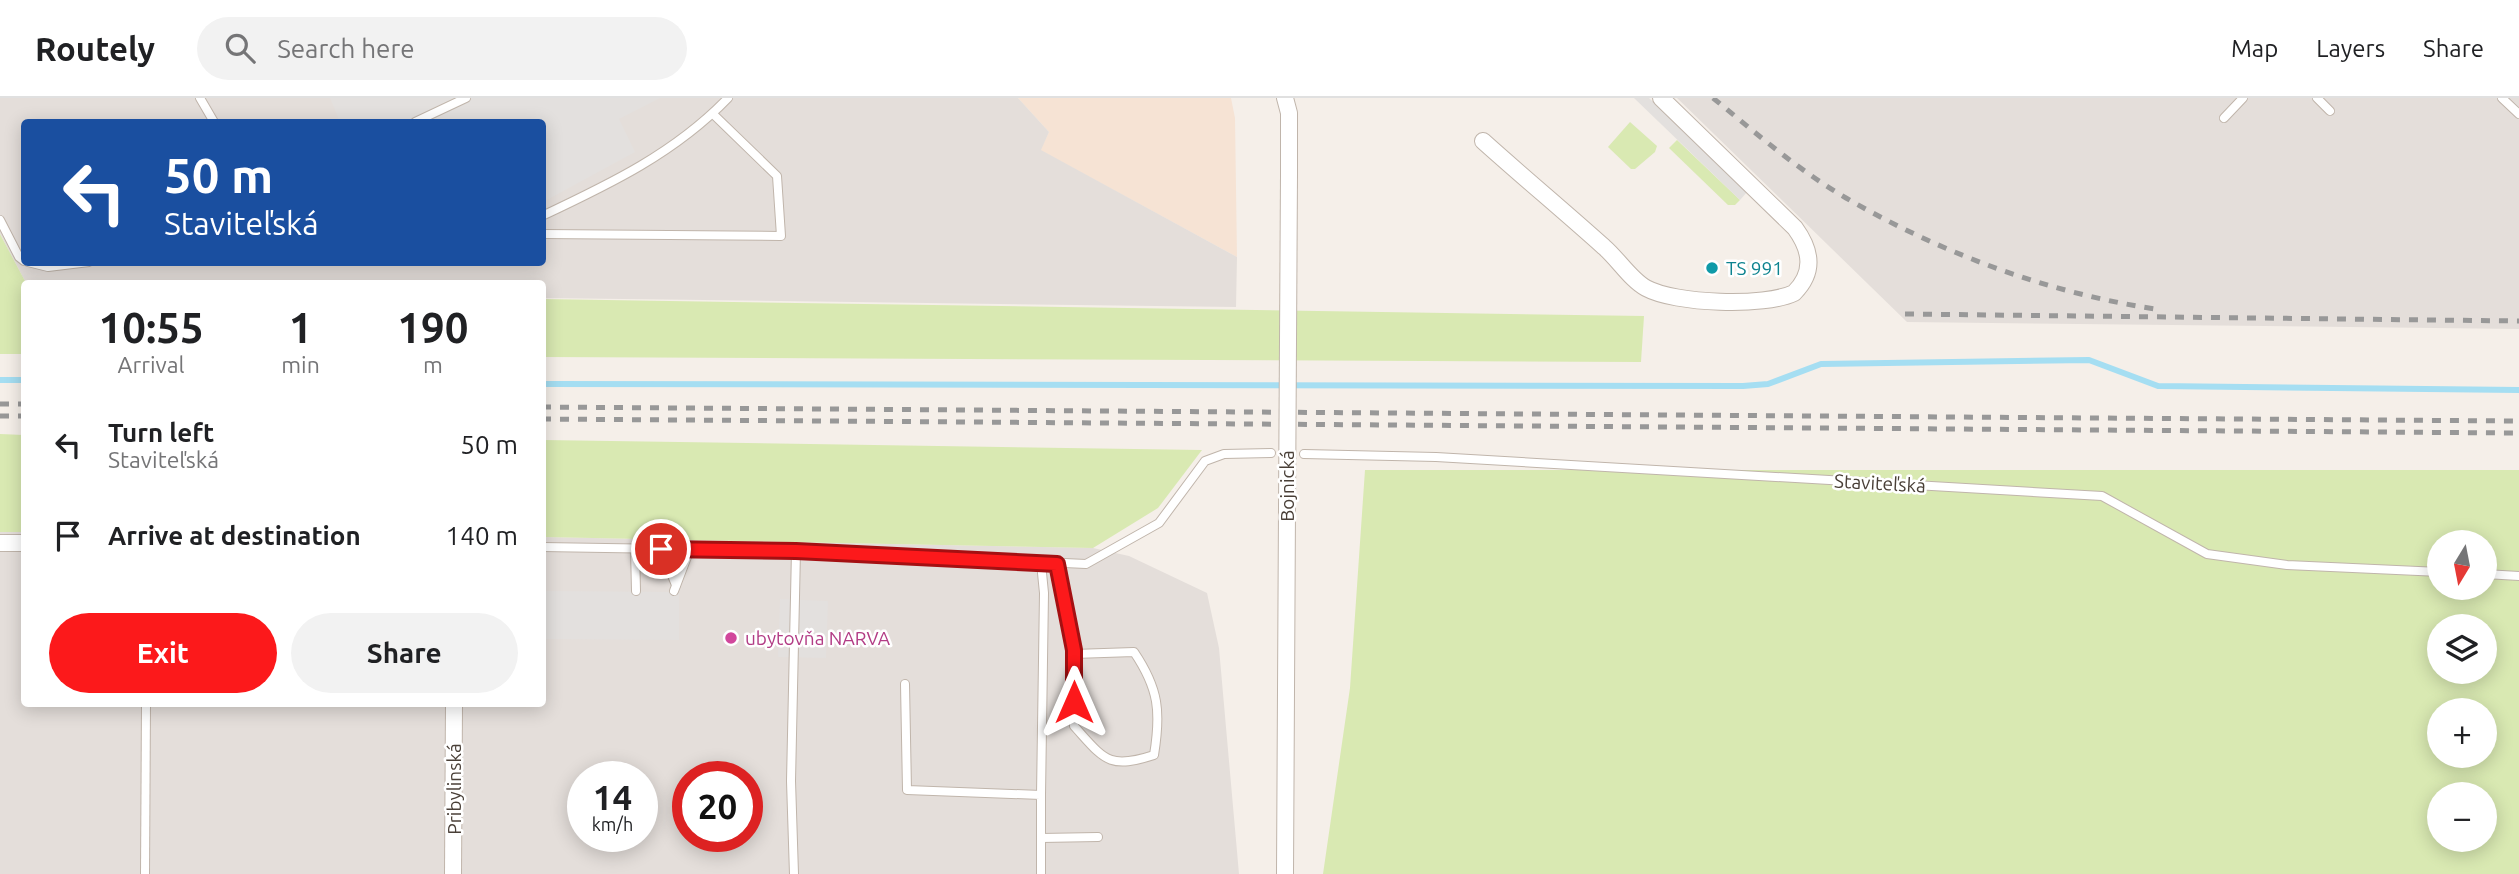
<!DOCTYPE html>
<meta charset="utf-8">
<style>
body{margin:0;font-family:Ubuntu,sans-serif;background:#f2f2f2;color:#202124;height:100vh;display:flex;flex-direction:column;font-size:26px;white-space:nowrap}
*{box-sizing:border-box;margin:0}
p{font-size:23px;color:#757577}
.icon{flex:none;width:38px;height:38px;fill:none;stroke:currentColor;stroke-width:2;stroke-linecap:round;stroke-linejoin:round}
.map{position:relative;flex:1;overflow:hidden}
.side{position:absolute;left:21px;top:182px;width:525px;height:427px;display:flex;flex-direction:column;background:#fff;border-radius:7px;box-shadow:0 4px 18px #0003}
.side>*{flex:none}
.hud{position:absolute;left:21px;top:21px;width:525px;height:147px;border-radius:7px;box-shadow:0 4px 18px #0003;background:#1a4fa0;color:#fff;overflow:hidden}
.needle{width:46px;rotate:190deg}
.fabs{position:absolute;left:2427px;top:432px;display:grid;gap:14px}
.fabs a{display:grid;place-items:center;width:70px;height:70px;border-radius:50%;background:#fff;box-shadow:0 4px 18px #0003;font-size:35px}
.speed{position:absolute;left:567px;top:663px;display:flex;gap:14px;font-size:35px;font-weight:700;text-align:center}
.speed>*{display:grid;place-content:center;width:91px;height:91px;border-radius:50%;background:#fff;box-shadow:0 4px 18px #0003;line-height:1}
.speed small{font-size:18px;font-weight:400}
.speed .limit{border:10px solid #d22;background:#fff;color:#111}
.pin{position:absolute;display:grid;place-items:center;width:60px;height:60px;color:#fff;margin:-30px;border:4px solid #fff;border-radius:50%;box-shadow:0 2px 7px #0007}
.me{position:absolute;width:77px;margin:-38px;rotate:0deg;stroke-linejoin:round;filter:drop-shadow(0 0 5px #0008)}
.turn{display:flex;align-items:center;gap:24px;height:147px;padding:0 28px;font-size:32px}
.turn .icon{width:91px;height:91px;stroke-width:2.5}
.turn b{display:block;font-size:49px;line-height:60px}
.eta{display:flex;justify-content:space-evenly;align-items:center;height:119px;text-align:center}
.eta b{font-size:42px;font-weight:600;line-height:49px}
.primary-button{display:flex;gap:14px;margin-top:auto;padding:14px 28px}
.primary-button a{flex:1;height:80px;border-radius:42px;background:#fc191b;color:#fff;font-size:28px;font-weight:600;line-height:80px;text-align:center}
.primary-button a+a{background:#f2f2f2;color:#202124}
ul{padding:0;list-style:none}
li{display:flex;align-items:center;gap:21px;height:91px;padding:0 28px}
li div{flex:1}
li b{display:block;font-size:26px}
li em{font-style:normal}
header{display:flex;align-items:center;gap:42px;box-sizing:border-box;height:98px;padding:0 35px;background:#fff;border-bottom:2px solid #e0e0e0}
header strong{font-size:33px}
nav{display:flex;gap:38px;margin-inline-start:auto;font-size:24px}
.search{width:490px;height:63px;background:#f2f2f2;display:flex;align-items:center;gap:18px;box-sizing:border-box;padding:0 24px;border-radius:38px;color:#757577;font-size:26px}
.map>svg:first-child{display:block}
.commercial{fill:#f6e3d4}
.industrial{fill:#e4deda;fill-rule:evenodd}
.green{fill:#d9e9b2;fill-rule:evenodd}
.parking{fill:#e3e0de}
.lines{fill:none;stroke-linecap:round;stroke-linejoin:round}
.stream{stroke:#a5def2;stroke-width:6}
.service-casing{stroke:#c0b5ab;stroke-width:10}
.minor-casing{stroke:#c0b5ab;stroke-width:18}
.service{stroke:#fff;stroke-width:8}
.minor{stroke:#fff;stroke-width:16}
.rail{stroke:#989898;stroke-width:5;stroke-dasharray:9 9;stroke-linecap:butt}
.minor-bridge-casing{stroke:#c0b5ab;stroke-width:18;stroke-linecap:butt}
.minor-bridge{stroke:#fff;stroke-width:16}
.route-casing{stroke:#a41012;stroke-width:18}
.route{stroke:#fc191b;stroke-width:12}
.culture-dot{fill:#0f9aa8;stroke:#fff;stroke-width:2.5}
.hotel-dot{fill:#d1479c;stroke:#fff;stroke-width:2.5}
.labels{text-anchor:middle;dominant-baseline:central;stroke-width:5;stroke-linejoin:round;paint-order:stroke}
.culture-label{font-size:19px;fill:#0d838f;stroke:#fff;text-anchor:start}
.street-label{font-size:19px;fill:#493f37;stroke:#fff}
.hotel-label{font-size:19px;fill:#b23c85;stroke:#fff;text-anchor:start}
</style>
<header>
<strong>Routely</strong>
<div class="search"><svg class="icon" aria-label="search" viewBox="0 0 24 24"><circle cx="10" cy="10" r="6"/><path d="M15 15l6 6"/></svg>Search here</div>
<nav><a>Map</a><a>Layers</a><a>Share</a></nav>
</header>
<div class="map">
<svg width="2519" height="776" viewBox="0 0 2519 776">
<rect width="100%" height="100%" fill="#f5efe9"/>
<polygon class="commercial" points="1018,0 1231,0 1235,20 1237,159 1040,52 1049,34"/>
<g class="industrial">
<path d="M0 0H1018L1049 34 1041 52 1237 159 1236 209 543 200 542 186 26 185 0 136ZM24 24H542V164H24Z"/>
<polygon points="1677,0 2519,0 2519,231 1907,224"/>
<path d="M0 434H24V606H542L543 439 1093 450 1129 458 1207 495 1219 550 1239 776H0ZM583 679H642V738H583ZM688 679H747V738H688Z"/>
</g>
<g class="green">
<polygon points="1630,24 1657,48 1655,54 1635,71 1631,71 1608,49"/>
<polygon points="1677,42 1740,102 1735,107 1728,107 1669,50"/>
<polygon points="0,136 26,185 24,256 0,256"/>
<polygon points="543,201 1644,218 1641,264 543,259"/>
<polygon points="0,336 24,337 24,434 0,434"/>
<polygon points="543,342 1202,352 1158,410 1093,450 543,439"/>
<path d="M1365 372H2519V776H1323L1350 590ZM2440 444H2485V490H2440ZM2440 528H2485V574H2440ZM2440 612H2485V658H2440ZM2440 696H2485V742H2440Z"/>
</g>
<g class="parking">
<polygon points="330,0 660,0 619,21 635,54 543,104 542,24 340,24"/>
<polygon points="1634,0 1649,0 1747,94 1740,102"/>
<polygon points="543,493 679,494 679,542 543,541"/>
<polygon points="780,501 828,503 826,560 778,559"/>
</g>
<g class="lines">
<g class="stream">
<polyline points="0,282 24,282"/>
<polyline points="542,286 1743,288 1768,286 1821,266 2089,262 2158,288 2519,292"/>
</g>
<defs>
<g id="service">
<polyline points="200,0 214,24"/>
<polyline points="2317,0 2330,13"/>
<polyline points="2502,0 2519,16"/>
<polyline points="2224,20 2243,0"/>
<polyline points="415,24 466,0"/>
<path d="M542 118C610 86 675 55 728 0"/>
<polyline points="0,122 19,159 24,163"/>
<polyline points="542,136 781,138 777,78 713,16"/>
<polyline points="28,164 48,169 89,164"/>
<polyline points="1304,356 1436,359 2102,398 2207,456 2287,467 2440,474"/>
<polyline points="542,449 796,453 1086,466 1159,425 1205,363 1224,356 1271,355"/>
<polyline points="635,450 636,493"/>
<polyline points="661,451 676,487"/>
<polyline points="1041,465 1044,495 1041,697"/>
<path d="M1057 466 1074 552V628C1104 661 1108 672 1154 657 1161 614 1159 591 1134 554L1074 556"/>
<polyline points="2485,476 2519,478"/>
<polyline points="674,493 690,451"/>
<polyline points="905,586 907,692 1041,697 1041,776"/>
<polyline points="1041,740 1098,739"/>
<polyline points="145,776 146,606"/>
<polyline points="794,776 791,683 796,453"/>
</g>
<g id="minor">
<polyline points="1285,0 1289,15 1289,76"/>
<path d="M1483 43C1523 79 1564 113 1604 149 1618 161 1631 182 1646 190 1675 206 1765 209 1794 195 1815 174 1811 152 1795 130L1661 0"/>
<polyline points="0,445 24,445"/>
<polyline points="453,776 454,606"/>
<polyline points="1285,776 1287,411"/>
</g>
</defs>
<use href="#service" class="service-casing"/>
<use href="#minor" class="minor-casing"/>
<use href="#service" class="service"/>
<use href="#minor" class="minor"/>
<g class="rail">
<path d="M1713 0C1756 35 1798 72 1846 100 1943 156 2050 196 2162 212"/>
<polyline points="1905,216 2519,223"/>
<polyline points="0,306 24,306"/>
<polyline points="542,309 2519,323"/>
<polyline points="0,318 24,318"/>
<polyline points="542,321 2519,335"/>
</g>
<defs>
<polyline id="minor-bridge" points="1287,411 1289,76"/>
</defs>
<use href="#minor-bridge" class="minor-bridge-casing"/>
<use href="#minor-bridge" class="minor-bridge"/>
</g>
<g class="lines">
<defs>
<polyline id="route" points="661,451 796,453 1057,466 1074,552 1074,604"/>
</defs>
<use href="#route" class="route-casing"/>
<use href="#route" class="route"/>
</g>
<circle class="culture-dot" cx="1712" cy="170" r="7"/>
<circle class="hotel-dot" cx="731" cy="540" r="7"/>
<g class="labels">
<g class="culture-label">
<text x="1726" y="170">TS 991</text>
</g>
<g class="street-label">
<text transform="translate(1880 385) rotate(3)">Staviteľská</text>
<text transform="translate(1287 388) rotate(-90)">Bojnická</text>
<text transform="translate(454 691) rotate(-90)">Pribylinská</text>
</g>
<g class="hotel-label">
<text x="745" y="540">ubytovňa NARVA</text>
</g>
</g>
</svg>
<div class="fabs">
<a><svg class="needle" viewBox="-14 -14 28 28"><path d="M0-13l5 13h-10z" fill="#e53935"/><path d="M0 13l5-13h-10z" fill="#757577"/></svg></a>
<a><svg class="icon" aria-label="layers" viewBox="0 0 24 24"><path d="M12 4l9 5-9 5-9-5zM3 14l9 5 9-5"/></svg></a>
<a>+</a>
<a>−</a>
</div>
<div class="speed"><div>14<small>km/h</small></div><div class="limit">20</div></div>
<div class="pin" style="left:661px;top:451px;background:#d93025"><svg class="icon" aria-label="arrive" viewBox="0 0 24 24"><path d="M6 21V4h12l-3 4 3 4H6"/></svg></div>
<svg class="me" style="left:1074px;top:604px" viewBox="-20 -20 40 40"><path d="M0-17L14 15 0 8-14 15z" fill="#fc191b" stroke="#fff" stroke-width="4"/></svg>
<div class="hud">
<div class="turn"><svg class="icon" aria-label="left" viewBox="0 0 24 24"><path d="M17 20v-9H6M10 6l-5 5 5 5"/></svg><div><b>50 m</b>Staviteľská</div></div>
</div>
<section class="side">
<div class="eta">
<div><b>10:55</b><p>Arrival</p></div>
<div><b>1</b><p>min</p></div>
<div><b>190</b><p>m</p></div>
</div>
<ul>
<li><svg class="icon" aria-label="left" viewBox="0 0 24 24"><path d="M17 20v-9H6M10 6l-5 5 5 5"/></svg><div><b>Turn left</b><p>Staviteľská</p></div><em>50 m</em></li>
<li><svg class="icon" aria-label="arrive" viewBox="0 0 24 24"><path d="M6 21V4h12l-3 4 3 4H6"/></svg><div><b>Arrive at destination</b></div><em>140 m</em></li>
</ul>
<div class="primary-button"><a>Exit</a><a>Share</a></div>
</section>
</div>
